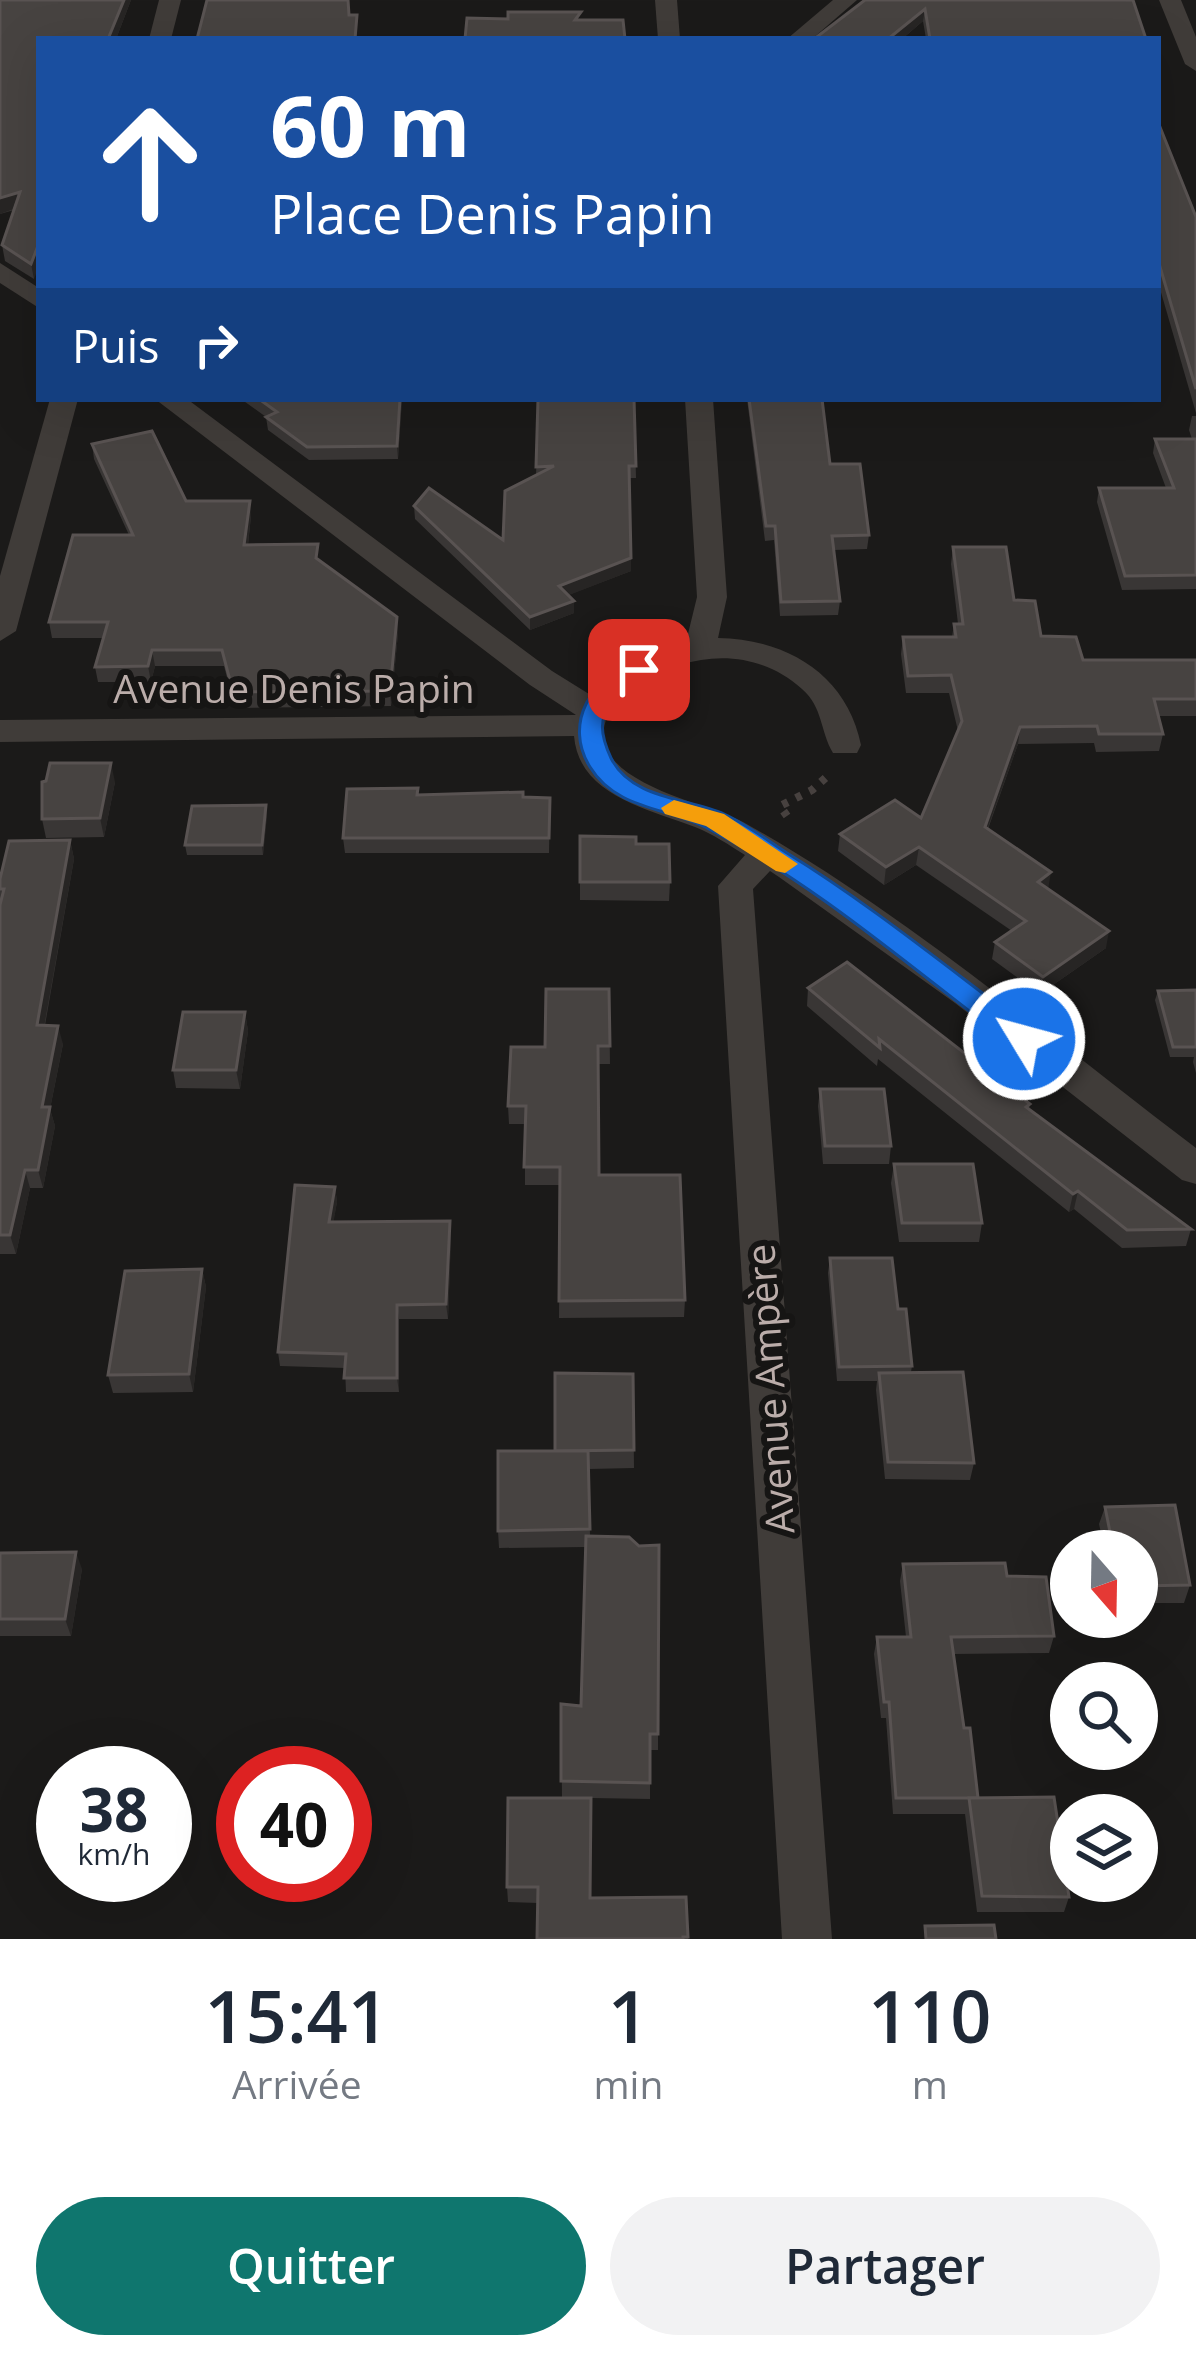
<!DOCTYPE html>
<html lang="fr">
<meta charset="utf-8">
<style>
body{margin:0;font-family:"Open Sans",sans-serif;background:#f2f2f3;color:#1f2937;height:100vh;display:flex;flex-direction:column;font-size:45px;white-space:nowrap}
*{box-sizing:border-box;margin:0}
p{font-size:39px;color:#747a83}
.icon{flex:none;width:66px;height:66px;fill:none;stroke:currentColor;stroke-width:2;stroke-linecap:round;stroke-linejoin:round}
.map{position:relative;height:1939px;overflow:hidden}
.details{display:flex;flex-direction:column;background:#fff;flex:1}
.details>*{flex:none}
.guide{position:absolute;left:36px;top:36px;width:1125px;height:366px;border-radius:0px;box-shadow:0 12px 48px #0002;background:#1a4fa0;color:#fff;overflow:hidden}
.needle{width:78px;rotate:160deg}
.controls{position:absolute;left:1050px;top:1530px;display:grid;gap:24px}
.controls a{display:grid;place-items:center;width:108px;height:108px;border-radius:50%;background:#fff;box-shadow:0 12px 48px #0002;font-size:60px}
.speed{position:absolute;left:36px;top:1746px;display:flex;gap:24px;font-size:60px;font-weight:700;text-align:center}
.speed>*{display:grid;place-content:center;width:156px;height:156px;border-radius:50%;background:#fff;box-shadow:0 12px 48px #0002;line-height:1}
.speed small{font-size:30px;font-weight:400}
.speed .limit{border:18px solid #d22;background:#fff;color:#111}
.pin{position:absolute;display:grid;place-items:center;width:102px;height:102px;color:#fff;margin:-51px;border-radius:24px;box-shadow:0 6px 18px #0006}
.me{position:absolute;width:132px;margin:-66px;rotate:307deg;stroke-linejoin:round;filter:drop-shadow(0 0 9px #0008)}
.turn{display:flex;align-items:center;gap:42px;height:252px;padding:0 36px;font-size:54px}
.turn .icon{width:156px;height:156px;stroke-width:2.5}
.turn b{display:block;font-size:84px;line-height:102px}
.then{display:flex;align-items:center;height:114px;padding:0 36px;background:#0003;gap:24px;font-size:45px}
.eta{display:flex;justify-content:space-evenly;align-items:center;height:204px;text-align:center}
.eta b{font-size:72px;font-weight:600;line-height:84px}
.primary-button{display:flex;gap:24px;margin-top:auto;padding:24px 36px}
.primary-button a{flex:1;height:138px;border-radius:72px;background:#0f766e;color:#fff;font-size:48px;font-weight:600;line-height:138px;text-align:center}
.primary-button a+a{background:#f2f2f3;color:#1f2937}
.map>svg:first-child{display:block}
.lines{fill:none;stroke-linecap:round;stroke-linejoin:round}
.path{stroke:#47413f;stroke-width:8;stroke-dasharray:6 9;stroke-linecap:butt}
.minor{fill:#403c39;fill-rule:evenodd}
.wall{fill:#393635}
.shaded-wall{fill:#272524}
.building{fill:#474341;stroke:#595352;stroke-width:3}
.route{fill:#1a73e8;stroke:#114b97;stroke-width:3}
.slow{fill:#f59e0b}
.labels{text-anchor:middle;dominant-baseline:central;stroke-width:12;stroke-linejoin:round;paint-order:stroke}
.street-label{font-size:39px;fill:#bbadaa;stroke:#161514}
</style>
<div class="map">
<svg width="1196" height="1939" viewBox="0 0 1196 1939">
<rect width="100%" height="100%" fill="#1b1a19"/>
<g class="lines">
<polyline class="path" points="787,816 780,806 812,790 832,772"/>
<g class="minor">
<polygon points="159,0 181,0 171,39 149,39"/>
<polygon points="655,0 677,0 680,39 658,39"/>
<polygon points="833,0 857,0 812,39 787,39"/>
<polygon points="1159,0 1181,0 1196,37 1196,71 1185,64"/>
<polygon points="0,263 39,288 39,308 0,283"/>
<polygon points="50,399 78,399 16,631 0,641 0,576"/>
<path d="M155 399H187L552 671 589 694 625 665 686 642 697 597 685 399H713L727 597 718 638C787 639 847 675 861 745L857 753H833C820 731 823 707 802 689 755 647 691 651 641 684 629 692 614 701 608 715 578 781 706 802 743 822 900 909 1052 1039 1196 1148V1184L1182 1180 955 1003 779 877 770 871 753 889 832 1939H782L718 886 745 855C729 845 713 834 695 827 649 809 579 796 574 736L0 742V720L576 715 530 685Z"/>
</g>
</g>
<g class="wall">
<polygon points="0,0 131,0 116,39 39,39 34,279 5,261 2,245 14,210 0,214"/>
<polygon points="865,0 1146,39 926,39 923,21 902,39 814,39"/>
<polygon points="1158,122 1196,217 1196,413 1158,282"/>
<polygon points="241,399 402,399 398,459 309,460 268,430 266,417"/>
<polygon points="538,399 634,399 636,478 629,478 631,571 568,595 574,613 530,630 415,519 414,506 503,540 536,476"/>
<polygon points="747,399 822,399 830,464 869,535 867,549 834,550 840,601 838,615 780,616 774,540 765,541"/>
<polygon points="1192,416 1196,416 1196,589 1122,590 1097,502 1099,488 1166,488 1153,453 1155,439 1192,439 1189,430"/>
<polygon points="92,444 186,501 251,516 248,545 320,560 398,633 391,706 235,708 224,666 155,666 151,682 98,682 95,667 103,638 52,638 49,622 129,535 94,459"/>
<polygon points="953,547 1014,600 1041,636 1083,660 1196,660 1196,716 1159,716 1163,734 1159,751 1096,752 1094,743 1018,744 988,829 1106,948 1040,994 992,959 995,942 1012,931 916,865 884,885 838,851 840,834 921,818 958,731 949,693 906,693 901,654 903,637 952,637 954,624 958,624 951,564"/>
<polygon points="115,782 104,837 46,838 42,819"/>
<polygon points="418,795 550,798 549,853 345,853 343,838"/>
<polygon points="267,815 263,855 187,855 185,845"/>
<polygon points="580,836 636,844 670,882 669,901 580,900"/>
<polygon points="70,840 74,859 45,1025 63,1044 50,1109 55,1126 43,1188 30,1188 16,1254 0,1254 0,879"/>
<polygon points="808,988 1030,1104 1029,1109 1191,1229 1186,1246 1122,1248 1074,1209 1069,1212 878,1059 877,1066 807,1006"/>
<polygon points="609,989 610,1064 598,1064 599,1175 685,1300 684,1317 559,1318 560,1185 525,1185 525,1124 509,1124 508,1106 545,1047"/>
<polygon points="1196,990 1196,1073 1193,1062 1194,1057 1170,1057 1155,1000 1158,991"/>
<polygon points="245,1012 248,1031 240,1089 176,1088 173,1070"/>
<polygon points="820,1089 891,1146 889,1164 823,1164 818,1106"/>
<polygon points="894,1164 982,1223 979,1242 899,1242 891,1183"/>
<polygon points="335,1187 337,1202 333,1222 451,1236 448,1319 399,1319 399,1392 346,1392 345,1368 280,1366 278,1352"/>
<polygon points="830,1258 898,1309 912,1366 911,1372 974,1463 970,1480 885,1479 876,1390 877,1381 837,1381 828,1273"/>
<polygon points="202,1269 206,1287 193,1392 113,1393 108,1375"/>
<polygon points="633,1374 634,1468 589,1469 590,1536 658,1734 658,1750 650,1750 650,1799 591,1798 590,1898 686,1897 688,1939 537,1939 538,1903 508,1902 507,1887 562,1798 561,1704 581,1706 585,1547 499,1548 498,1531 555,1451"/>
<polygon points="1105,1507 1190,1585 1184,1603 1137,1603 1137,1551 1100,1551 1103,1542 1099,1524"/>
<polygon points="0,1553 82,1569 71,1636 0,1636"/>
<polygon points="903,1564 1007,1576 1054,1636 1049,1653 953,1654 964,1728 978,1798 1069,1897 1064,1912 977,1912 965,1814 893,1814 886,1718 881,1718 874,1654 877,1637 906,1637 900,1581"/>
</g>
<g class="shaded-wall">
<polygon points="124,0 131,0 116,39 108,39"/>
<polygon points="925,9 923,21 902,39 888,39"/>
<polygon points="20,192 22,206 0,214 0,198"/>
<polygon points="39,243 39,266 34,279 31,264"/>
<polygon points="400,399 402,399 398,459 397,446"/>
<polygon points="250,501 251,516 246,560 244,545"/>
<polygon points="631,558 631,571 559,599 559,586"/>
<polygon points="574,601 574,613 530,630 530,617"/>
<polygon points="397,617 398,633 391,706 390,691"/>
<polygon points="152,650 155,666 151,682 148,666"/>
<polygon points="1020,727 1018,744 982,844 985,827"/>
<polygon points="111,763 115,782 104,837 100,818"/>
<polygon points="266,805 267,815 263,855 262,845"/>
<polygon points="70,840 74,859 41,1044 37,1025"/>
<polygon points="919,847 916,865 884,885 886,867"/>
<polygon points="1051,872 1048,890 1038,882"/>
<polygon points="1109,931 1106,948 1040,994 1043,977"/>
<polygon points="245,1012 248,1031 240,1089 236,1070"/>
<polygon points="58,1026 63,1044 50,1109 55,1126 43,1188 38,1170 42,1107"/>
<polygon points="25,1170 30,1188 16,1254 10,1235"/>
<polygon points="335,1187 337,1202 331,1237 329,1222"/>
<polygon points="1078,1191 1074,1209 1069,1212 1073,1194"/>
<polygon points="450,1221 451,1236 448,1319 446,1304"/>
<polygon points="202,1269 206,1287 193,1392 189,1374"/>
<polygon points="397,1305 399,1319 399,1392 397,1378"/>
<polygon points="76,1552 82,1569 71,1636 65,1619"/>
</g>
<g class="building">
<polygon points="0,0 124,0 108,39 39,39 39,243 31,264 2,245 20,192 0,198"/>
<polygon points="207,0 348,0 349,15 357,15 355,39 197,39"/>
<polygon points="865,0 1133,0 1146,39 930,39 925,9 888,39 814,39"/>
<polygon points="508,12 581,12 575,20 623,20 625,39 465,39 467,18 508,19"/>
<polygon points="1158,122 1196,217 1196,389 1158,260"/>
<polygon points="259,399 400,399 397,446 307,447 266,417 277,412"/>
<polygon points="538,399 634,399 636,466 629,466 631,558 559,586 574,601 530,617 414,506 429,488 503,540 505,491 554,466 536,467"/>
<polygon points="749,399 822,399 830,464 860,464 869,535 832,536 840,601 781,602 775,526 766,526"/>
<polygon points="152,431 186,501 250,501 244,545 318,544 316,558 397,617 390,691 233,692 222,650 152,650 148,666 95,667 108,622 49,622 73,535 133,535 92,444"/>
<polygon points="1155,439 1196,439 1196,575 1125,576 1099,488 1174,488"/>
<polygon points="953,547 1006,547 1014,600 1035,601 1041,636 1076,637 1083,660 1196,660 1196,699 1154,699 1163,734 1099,734 1097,726 1020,727 985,827 1051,872 1038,882 1109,931 1043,977 995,942 1026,921 919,847 886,867 840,834 895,800 921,818 962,721 951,675 908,676 903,637 956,637 954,624 963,624"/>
<polygon points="50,763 111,763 100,818 42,819 42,782 46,781"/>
<polygon points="418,788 417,795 523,792 523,797 550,798 549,838 343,838 347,789"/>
<polygon points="266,805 262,845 185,845 192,806"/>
<polygon points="580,836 636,837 636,844 669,844 670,882 580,882"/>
<polygon points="70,840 37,1025 58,1026 42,1107 50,1107 38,1170 25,1170 10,1235 0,1235 0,905 4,889 0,889 0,879 9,841"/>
<polygon points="847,962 1030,1104 1026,1107 1191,1229 1127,1230 1078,1191 1073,1194 879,1039 880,1048 808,988"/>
<polygon points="546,989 609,989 610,1046 598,1046 599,1175 680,1175 685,1300 559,1301 560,1167 524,1167 526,1106 508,1106 511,1047 545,1047"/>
<polygon points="1196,990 1196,1047 1173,1047 1158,991"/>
<polygon points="183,1012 245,1012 236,1070 173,1070"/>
<polygon points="820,1089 884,1089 891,1146 825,1146"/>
<polygon points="894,1164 973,1164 982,1223 902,1223"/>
<polygon points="295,1185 335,1187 329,1222 450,1221 446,1304 397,1305 397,1378 344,1378 346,1354 278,1352"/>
<polygon points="830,1258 892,1258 898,1309 906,1309 912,1366 839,1367"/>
<polygon points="202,1269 189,1374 108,1375 125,1271"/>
<polygon points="963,1372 974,1463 888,1462 879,1373"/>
<polygon points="555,1373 633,1374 634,1450 555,1451"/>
<polygon points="498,1451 588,1451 590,1529 498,1531"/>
<polygon points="1175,1505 1190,1585 1137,1586 1137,1551 1104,1551 1103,1542 1112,1542 1105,1507"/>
<polygon points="586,1536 629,1537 639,1546 659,1545 658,1734 650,1734 650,1783 561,1781 561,1704 581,1706"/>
<polygon points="76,1552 65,1619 0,1619 0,1553"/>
<polygon points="1005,1563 1007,1576 1046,1577 1054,1636 951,1637 964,1728 970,1728 978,1798 896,1798 889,1702 884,1702 877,1637 911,1637 903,1564"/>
<polygon points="1054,1797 1069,1897 982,1896 969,1798"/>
<polygon points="508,1798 591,1798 590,1898 686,1897 688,1937 683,1937 683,1939 537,1939 538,1887 507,1887"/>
<polygon points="994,1925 996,1939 926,1939 925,1926"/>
</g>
<path class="route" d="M639 662 651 670C623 702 585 703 611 758 631 799 688 798 724 814 746 824 767 840 787 853 873 906 953 972 1034 1032L1039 1039 1034 1046H1015C916 972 819 886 709 829 669 807 617 811 590 767 563 724 591 675 639 662Z"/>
<polygon class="slow" points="674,800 724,814 798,864 785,873 776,871 706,826 665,814 661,808"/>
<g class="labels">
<g class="street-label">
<text x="294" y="687">Avenue Denis Papin</text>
<text transform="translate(769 1389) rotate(-94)">Avenue Ampère</text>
</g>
</g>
</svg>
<div class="controls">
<a><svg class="needle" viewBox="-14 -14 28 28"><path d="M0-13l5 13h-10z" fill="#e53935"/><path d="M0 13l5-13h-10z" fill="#747a83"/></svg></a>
<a><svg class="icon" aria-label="search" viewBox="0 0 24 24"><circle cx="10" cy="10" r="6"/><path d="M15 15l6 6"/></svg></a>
<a><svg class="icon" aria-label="layers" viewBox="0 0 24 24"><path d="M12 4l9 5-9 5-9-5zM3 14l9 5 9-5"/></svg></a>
</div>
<div class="speed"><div>38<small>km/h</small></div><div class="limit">40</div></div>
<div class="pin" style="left:639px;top:670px;background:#d93025"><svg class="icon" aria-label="arrive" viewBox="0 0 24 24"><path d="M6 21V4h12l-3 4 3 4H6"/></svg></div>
<svg class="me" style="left:1024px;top:1039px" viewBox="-20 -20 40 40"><circle r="17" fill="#1a73e8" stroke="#fff" stroke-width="3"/><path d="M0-11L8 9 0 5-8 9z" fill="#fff"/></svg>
<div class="guide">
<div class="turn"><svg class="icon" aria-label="ahead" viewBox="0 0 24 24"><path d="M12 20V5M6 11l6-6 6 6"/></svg><div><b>60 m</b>Place Denis Papin</div></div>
<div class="then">Puis<svg class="icon" aria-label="right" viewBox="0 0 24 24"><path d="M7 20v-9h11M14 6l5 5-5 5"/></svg></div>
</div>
</div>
<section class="details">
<div class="eta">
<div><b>15:41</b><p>Arrivée</p></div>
<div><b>1</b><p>min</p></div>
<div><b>110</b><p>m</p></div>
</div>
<div class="primary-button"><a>Quitter</a><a>Partager</a></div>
</section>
